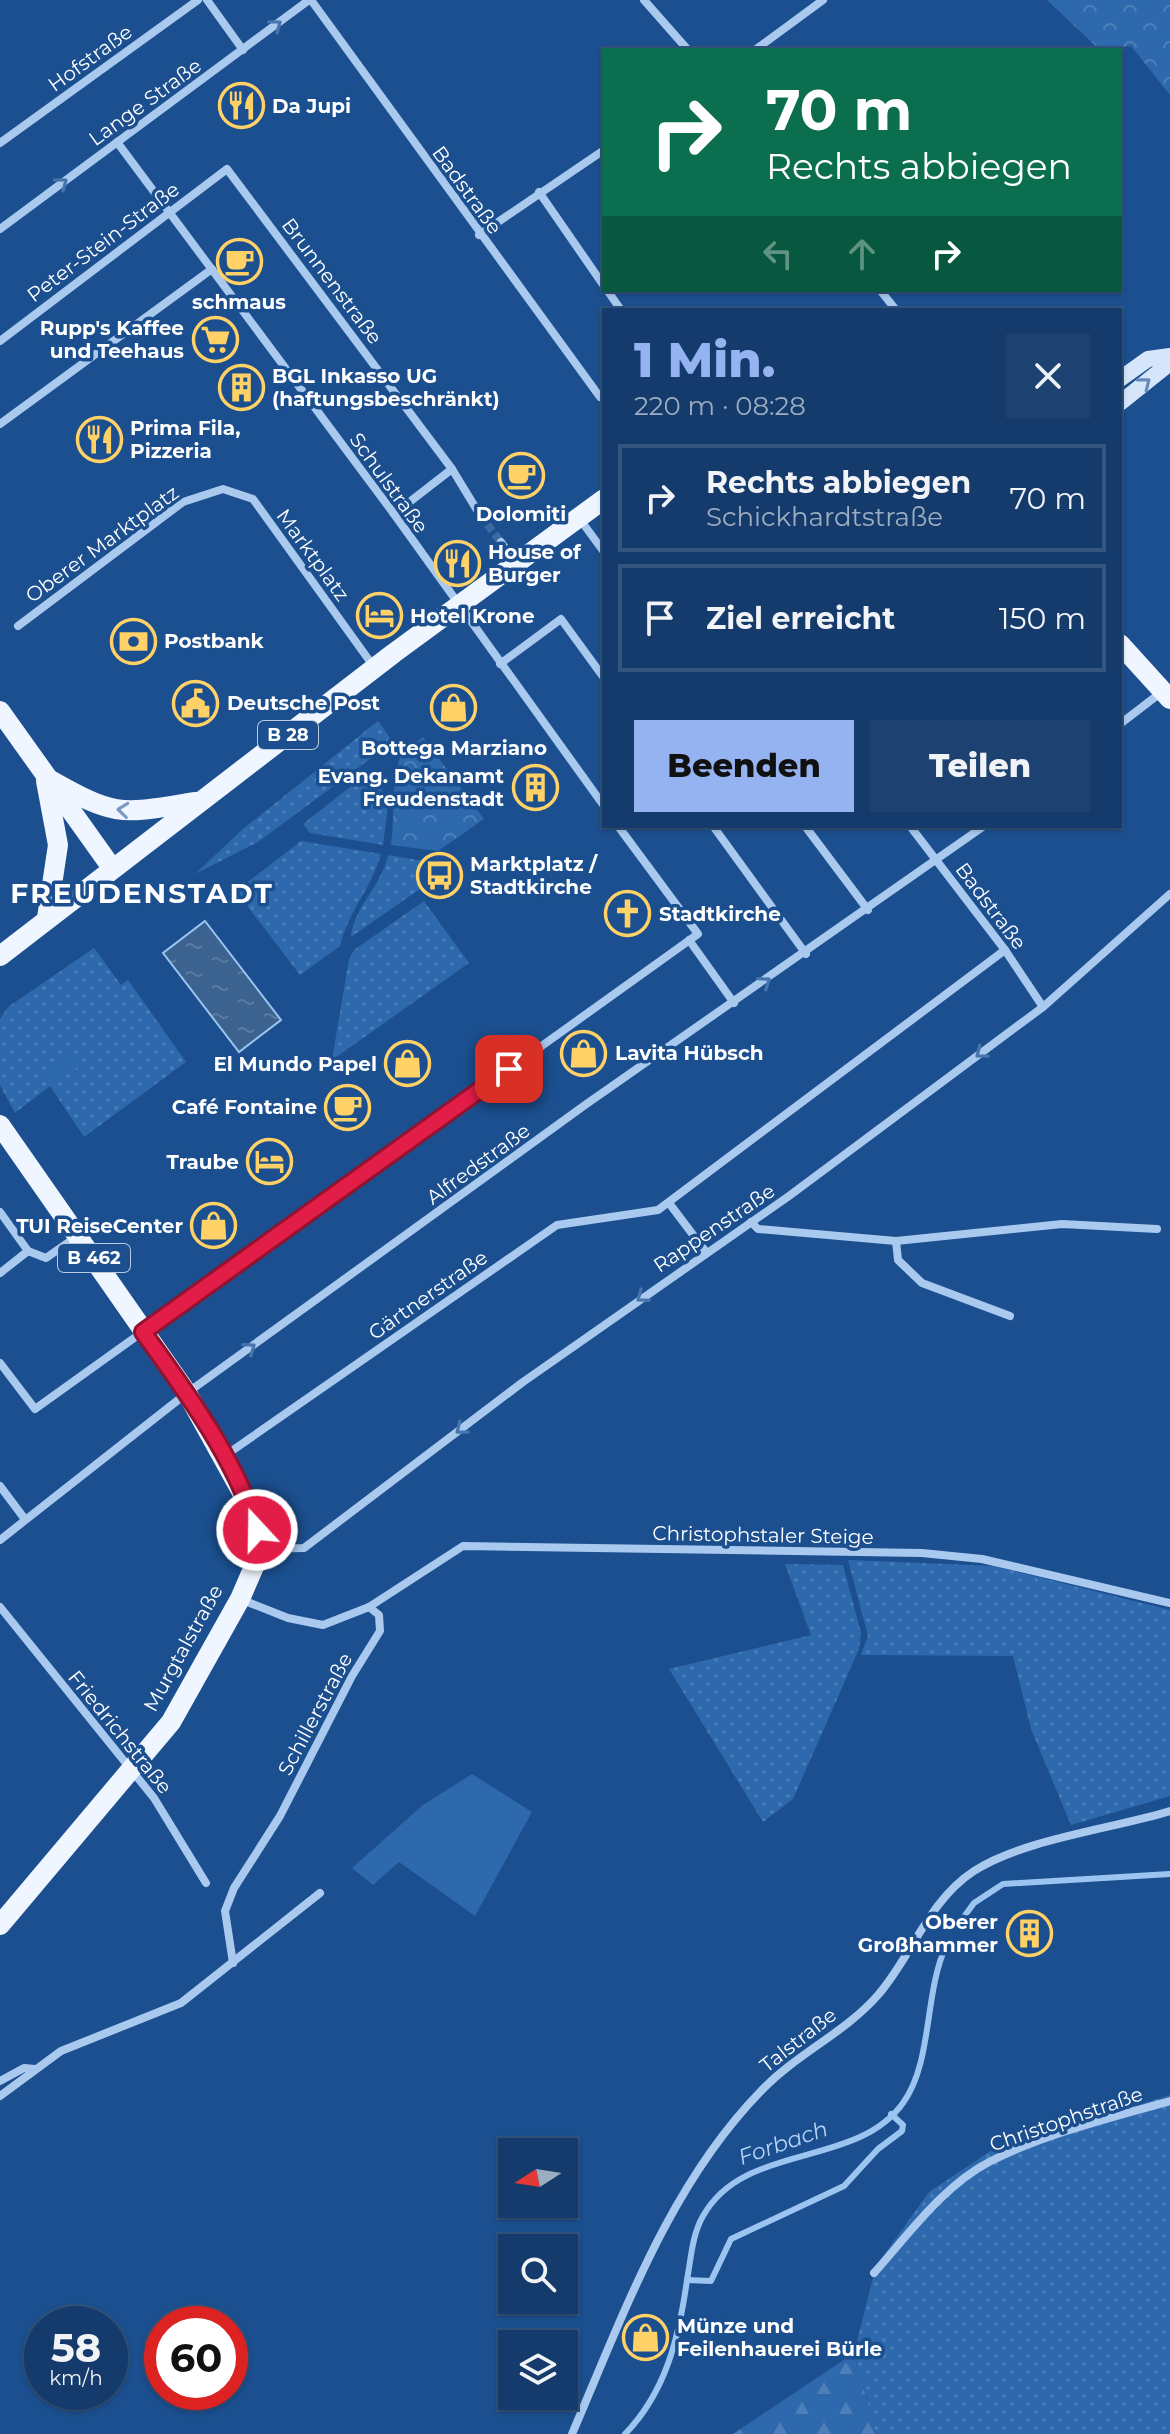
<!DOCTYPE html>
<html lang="de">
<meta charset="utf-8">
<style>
body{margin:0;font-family:Montserrat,sans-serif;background:#1d4271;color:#f1f3f6;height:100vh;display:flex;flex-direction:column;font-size:30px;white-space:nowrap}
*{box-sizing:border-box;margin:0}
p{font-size:26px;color:#9dadc1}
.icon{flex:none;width:44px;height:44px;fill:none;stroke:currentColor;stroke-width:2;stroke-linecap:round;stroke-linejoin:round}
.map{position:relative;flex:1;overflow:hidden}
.details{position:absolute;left:602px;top:308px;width:520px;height:520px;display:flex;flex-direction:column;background:#143b6b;border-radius:0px;box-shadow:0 2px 6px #0004,0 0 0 2px #33557e}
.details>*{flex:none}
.hud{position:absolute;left:602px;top:48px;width:520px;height:244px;border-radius:0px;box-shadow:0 2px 6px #0004,0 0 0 2px #33557e;background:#0b6e4f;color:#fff;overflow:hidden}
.needle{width:52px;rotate:258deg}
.fabs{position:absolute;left:498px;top:2138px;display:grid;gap:16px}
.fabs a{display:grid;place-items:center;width:80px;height:80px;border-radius:0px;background:#143b6b;box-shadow:0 2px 6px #0004,0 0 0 2px #33557e;font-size:40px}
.speed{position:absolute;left:24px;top:2306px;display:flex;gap:16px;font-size:40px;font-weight:700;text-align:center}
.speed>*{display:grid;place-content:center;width:104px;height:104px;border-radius:50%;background:#143b6b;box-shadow:0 2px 6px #0004,0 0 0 2px #33557e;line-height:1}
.speed small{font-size:20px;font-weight:400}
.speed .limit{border:12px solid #d22;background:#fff;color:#111}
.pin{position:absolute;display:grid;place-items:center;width:68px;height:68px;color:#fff;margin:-34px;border-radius:16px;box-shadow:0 4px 12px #0006}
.me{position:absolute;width:88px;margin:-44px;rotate:339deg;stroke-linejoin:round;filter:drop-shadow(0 0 6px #0008)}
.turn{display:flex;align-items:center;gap:28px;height:168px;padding:0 32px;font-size:36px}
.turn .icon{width:104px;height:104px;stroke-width:2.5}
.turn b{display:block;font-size:56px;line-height:68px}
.lanes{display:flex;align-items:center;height:76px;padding:0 32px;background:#0003;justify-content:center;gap:40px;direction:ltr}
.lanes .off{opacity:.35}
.round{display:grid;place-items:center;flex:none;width:84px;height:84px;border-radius:0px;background:#1d4271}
.head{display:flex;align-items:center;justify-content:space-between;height:136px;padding:0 32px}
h1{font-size:48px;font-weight:800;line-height:60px;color:#95b2f1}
.cta{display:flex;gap:16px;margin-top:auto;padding:16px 32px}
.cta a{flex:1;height:92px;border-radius:0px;background:#95b2f1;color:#111;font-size:32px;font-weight:800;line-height:92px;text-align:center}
.cta a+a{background:#1d4271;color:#f1f3f6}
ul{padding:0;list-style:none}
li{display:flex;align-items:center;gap:24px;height:108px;margin:0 16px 12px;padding:0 16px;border:4px solid #33557e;border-radius:0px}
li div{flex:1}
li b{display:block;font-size:30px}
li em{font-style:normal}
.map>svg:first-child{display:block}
.grass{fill:url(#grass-dots)}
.forest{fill:url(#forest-firs)}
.park{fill:url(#park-crowns)}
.garden{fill:#2e69ad}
.water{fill:url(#water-ripples);stroke:#9cc4f0;stroke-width:2}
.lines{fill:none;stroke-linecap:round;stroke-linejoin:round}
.stream{stroke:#9cc4f0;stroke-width:6}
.street-tunnel{stroke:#3d69a0;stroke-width:8;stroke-dasharray:8 4;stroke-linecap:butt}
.street{stroke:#a9c9ee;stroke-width:8}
.secondary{stroke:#d6e6fa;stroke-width:16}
.primary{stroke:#f0f6ff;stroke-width:20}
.oneway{stroke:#4674ac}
.oneway2{stroke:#668bba}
.oneway3{stroke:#7b9ac1}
.route-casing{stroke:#92132f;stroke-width:20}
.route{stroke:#e11d48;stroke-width:14}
.labels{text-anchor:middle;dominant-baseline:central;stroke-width:7;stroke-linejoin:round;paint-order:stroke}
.shield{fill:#1b4f8f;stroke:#bbcadd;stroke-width:2}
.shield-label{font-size:18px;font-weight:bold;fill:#fff}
.street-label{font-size:20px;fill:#fff;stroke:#1b4f8f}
.poi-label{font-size:20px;font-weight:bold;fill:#fff;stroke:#1b4f8f;text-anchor:start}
.water-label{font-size:22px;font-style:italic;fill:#b5d3f5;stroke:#1b4f8f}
.district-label{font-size:28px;font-weight:bold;letter-spacing:2px;fill:#fff;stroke:#1b4f8f}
</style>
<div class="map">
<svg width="1170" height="2434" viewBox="0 0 1170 2434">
<defs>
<pattern id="grass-dots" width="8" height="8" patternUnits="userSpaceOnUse" patternTransform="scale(2)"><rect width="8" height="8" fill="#2e69ad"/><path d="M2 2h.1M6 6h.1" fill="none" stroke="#4d80b9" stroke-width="1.8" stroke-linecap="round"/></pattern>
<pattern id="forest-firs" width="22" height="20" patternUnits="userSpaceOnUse" patternTransform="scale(2)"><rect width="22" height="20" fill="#2e69ad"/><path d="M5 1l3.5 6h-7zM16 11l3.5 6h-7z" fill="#4d80b9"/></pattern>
<pattern id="park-crowns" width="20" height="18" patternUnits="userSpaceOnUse" patternTransform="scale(2)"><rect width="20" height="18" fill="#2e69ad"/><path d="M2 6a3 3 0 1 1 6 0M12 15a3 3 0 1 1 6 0" fill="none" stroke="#4d80b9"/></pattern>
<pattern id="water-ripples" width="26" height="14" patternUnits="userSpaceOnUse" patternTransform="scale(2)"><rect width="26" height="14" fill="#3c6290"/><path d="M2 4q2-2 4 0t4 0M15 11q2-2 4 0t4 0" fill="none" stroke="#597aa1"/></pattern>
</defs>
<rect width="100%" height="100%" fill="#1b4f8f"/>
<g class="grass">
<polygon points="378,721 393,742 258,842 195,874 243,829"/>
<polygon points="374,768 388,806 383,845 310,833 303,824"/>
<path d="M301 841 381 854C372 887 348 912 340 946L300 975 236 891Z"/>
<path d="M388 855 453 866 351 937C354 906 382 886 388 855Z"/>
<polygon points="424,901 469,963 332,1060 349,959 354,950"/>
<polygon points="94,948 121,985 128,980 186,1062 84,1137 50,1086 15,1113 0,1085 0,1019 8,1007"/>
<polygon points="848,1560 994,1566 1170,1610 1170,1796 1071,1825 1031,1729 1013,1656 861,1655 868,1636"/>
<polygon points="785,1564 843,1565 861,1633 859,1649 793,1799 763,1822 669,1669 811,1635"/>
<polygon points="1170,2095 1170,2434 876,2434 854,2353 876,2266 929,2192 992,2150"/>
</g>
<polygon class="forest" points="854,2353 876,2434 733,2434"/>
<g class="park">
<polygon points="1047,0 1170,0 1170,95 1131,46 1100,50"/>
<path d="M423 737 484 819 438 851 391 845C395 822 391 768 403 752 407 746 418 742 423 737Z"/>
</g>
<g class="garden">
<polygon points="68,1052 79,1066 55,1085 44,1071"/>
<polygon points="472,1774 532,1812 475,1916 399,1862 373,1885 352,1868 423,1805"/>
</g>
<polygon class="water" points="205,921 281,1020 239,1052 163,953"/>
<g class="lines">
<g class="stream">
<polyline points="963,1918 974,1903 1003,1884 1170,1874"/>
<polyline points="687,2280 711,2281 731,2239 844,2186 878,2149 902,2131 903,2125 891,2114"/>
<path d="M625 2434C666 2392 679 2337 687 2280 691 2259 692 2235 703 2216 744 2142 856 2169 903 2103 933 2061 924 1993 946 1946"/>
</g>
<polyline class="street-tunnel" points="480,515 501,542"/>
<g class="street">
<polyline points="207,0 243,50"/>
<polyline points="311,0 600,397 604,394"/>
<polyline points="644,0 688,50"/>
<polyline points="755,50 823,0"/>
<polyline points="117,142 394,514 604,806"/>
<polyline points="0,143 198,0"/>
<polyline points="539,192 604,286"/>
<polyline points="0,229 309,0"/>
<polyline points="479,235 604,150"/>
<polyline points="607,290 621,310"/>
<polyline points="880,290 896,310"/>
<polyline points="0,341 227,169 452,469 394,514"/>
<polyline points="0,424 212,269"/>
<polyline points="452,469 480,515"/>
<polyline points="579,518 604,552"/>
<polyline points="501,542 516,563"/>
<polyline points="18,626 183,502 223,489 253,499 374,667"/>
<polyline points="500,664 561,619 604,678"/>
<polyline points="1120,724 1163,691"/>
<polyline points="713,826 806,954"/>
<polyline points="805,826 868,910"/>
<polyline points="910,826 1005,950 1043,1007"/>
<polyline points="689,940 734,1003"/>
<polyline points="669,1203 706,1252"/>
<polyline points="0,1212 28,1251 0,1273"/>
<polyline points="751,1222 758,1229 896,1241 1062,1224 1157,1229"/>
<polyline points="896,1241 898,1260 922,1283 1010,1316"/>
<polyline points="28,1251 46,1258 76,1237"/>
<polyline points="0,1363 35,1409 698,934 618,826"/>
<polyline points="223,1457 557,1225 658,1210 1005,950"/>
<polyline points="0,1486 24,1518"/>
<polyline points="0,1540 187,1393 585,1105 984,826"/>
<polyline points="259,1549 304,1548 523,1382 789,1196 1043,1007 1170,894"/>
<polyline points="0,1607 154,1798 206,1883"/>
<polyline points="369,1607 463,1546 922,1553 982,1559 1170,1603"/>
<polyline points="233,1963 225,1911 234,1888 280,1816 352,1676 380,1631 379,1615 369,1607 323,1625 288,1618 240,1599"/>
<polyline points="0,2081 24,2068 35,2069"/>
<polyline points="0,2096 61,2051 181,2003 320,1893"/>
<path d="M874 2273C908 2235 943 2186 989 2162 1041 2135 1113 2117 1170 2101"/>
<path d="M572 2434C623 2316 669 2185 761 2091 796 2054 845 2033 878 1995 912 1956 928 1901 974 1871 1024 1839 1111 1829 1170 1811"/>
</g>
<g class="secondary">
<polyline points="1120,379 1148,359 1170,356"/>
<polyline points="1120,403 1170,363"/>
</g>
<g class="primary">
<polyline points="1120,644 1170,699"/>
<polyline points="0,711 112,868"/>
<polyline points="46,781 58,845 47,918"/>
<path d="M52 781C119 819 123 813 196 802"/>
<polyline points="0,956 394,653 604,499"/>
<polyline points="0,1125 187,1393 250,1507 257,1530 257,1549 256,1562 240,1599 171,1722 0,1925"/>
</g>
</g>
<defs><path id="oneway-chevron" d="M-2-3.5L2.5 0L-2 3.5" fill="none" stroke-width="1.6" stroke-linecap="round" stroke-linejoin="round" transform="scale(2)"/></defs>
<g class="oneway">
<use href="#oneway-chevron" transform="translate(276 25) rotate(-37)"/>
<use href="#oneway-chevron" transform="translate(62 183) rotate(-37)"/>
<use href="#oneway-chevron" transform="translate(765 982) rotate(-35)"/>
<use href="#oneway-chevron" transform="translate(981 1053) rotate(143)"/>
<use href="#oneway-chevron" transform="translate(642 1297) rotate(144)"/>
<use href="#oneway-chevron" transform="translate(250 1348) rotate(-35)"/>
<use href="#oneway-chevron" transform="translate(461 1429) rotate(142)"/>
</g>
<use class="oneway2" href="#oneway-chevron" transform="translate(1145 383) rotate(-38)"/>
<use class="oneway3" href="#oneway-chevron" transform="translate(123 810) rotate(-174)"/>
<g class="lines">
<defs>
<path id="route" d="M257 1530C237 1461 185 1390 143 1332L509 1069"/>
</defs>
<use href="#route" class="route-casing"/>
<use href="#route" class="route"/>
</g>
<defs>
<symbol id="restaurant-ring" viewBox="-11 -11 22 22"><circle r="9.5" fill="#1b4f8f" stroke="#ffd166" stroke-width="1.5"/><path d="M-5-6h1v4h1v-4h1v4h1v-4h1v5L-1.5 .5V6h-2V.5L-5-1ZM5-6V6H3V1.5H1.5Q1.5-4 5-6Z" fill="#ffd166"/></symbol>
<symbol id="cafe-ring" viewBox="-11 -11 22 22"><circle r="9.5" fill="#1b4f8f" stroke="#ffd166" stroke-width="1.5"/><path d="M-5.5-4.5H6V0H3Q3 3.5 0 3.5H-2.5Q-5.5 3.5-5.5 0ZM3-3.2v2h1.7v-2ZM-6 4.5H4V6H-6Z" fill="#ffd166"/></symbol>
<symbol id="supermarket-ring" viewBox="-11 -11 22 22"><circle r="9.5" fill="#1b4f8f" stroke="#ffd166" stroke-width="1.5"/><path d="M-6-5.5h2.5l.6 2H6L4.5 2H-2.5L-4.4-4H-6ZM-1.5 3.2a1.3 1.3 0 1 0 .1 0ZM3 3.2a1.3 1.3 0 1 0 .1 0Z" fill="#ffd166"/></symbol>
<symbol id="building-ring" viewBox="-11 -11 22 22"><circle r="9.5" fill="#1b4f8f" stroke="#ffd166" stroke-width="1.5"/><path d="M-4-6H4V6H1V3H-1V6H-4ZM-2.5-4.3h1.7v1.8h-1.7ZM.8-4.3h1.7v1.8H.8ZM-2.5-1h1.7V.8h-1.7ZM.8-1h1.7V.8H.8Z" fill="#ffd166"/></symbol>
<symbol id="hotel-ring" viewBox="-11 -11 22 22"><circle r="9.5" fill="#1b4f8f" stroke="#ffd166" stroke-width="1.5"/><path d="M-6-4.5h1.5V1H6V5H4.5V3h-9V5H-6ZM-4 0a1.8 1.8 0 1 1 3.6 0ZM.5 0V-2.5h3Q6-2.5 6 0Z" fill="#ffd166"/></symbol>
<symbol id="bank-ring" viewBox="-11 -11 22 22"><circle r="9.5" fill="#1b4f8f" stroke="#ffd166" stroke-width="1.5"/><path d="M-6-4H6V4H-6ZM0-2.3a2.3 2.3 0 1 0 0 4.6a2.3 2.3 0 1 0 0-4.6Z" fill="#ffd166"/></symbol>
<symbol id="civic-ring" viewBox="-11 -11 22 22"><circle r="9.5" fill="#1b4f8f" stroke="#ffd166" stroke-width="1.5"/><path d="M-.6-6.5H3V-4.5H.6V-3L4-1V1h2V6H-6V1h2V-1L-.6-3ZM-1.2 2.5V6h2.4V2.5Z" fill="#ffd166"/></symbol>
<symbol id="shop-ring" viewBox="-11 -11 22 22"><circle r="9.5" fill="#1b4f8f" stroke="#ffd166" stroke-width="1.5"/><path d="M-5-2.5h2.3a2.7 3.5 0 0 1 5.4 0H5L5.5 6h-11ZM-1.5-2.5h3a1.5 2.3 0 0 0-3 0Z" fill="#ffd166"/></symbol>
<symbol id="bus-ring" viewBox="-11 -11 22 22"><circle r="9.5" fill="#1b4f8f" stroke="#ffd166" stroke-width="1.5"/><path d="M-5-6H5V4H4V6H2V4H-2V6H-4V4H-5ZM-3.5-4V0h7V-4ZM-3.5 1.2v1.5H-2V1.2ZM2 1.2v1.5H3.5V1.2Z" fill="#ffd166"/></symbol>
<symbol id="church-ring" viewBox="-11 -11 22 22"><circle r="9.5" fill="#1b4f8f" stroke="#ffd166" stroke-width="1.5"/><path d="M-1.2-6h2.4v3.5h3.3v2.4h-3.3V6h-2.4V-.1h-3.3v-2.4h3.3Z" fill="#ffd166"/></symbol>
</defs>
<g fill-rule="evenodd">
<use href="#restaurant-ring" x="216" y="80" width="51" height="51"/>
<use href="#cafe-ring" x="214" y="236" width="51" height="51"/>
<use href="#supermarket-ring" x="190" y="314" width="51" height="51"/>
<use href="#building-ring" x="216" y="362" width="51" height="51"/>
<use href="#restaurant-ring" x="74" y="414" width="51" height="51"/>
<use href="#cafe-ring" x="496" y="450" width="51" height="51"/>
<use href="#restaurant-ring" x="432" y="538" width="51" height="51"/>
<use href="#hotel-ring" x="354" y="590" width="51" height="51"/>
<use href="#bank-ring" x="108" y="616" width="51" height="51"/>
<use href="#civic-ring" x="170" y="678" width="51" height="51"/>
<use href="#shop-ring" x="428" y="682" width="51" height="51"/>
<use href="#building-ring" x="510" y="762" width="51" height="51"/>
<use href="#bus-ring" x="414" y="850" width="51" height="51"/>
<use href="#church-ring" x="602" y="888" width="51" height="51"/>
<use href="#shop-ring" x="558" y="1028" width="51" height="51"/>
<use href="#shop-ring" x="382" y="1038" width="51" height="51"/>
<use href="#cafe-ring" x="322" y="1082" width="51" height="51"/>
<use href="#hotel-ring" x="244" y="1136" width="51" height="51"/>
<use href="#shop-ring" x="188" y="1200" width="51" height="51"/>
<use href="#building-ring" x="1004" y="1908" width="51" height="51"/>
<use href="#shop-ring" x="620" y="2312" width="51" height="51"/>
</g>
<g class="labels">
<g class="shield">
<rect x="258" y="721" width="60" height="28" rx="6"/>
<rect x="58" y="1244" width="72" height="28" rx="6"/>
</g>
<g class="shield-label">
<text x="288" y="735">B 28</text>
<text x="94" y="1258">B 462</text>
</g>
<g class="street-label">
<text transform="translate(90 58) rotate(-36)">Hofstraße</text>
<text transform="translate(145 102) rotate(-36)">Lange Straße</text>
<text transform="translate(467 190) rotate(54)">Badstraße</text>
<text transform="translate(103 242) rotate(-37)">Peter-Stein-Straße</text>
<text transform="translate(332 281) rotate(53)">Brunnenstraße</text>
<text transform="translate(389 483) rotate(54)">Schulstraße</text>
<text transform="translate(102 544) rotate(-36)">Oberer Marktplatz</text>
<text transform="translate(313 555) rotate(54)">Marktplatz</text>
<text transform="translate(991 906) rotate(53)">Badstraße</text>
<text transform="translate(478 1164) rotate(-36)">Alfredstraße</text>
<text transform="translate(714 1228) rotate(-34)">Rappenstraße</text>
<text transform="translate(428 1295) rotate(-35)">Gärtnerstraße</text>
<text transform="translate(763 1535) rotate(1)">Christophstaler Steige</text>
<text transform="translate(183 1648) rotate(-61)">Murgtalstraße</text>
<text transform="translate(315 1714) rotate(-62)">Schillerstraße</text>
<text transform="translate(120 1732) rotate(51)">Friedrichstraße</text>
<text transform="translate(798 2040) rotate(-38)">Talstraße</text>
<text transform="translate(1066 2119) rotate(-19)">Christophstraße</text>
</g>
<g class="poi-label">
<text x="272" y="106">Da Jupi</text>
<text x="239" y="302" text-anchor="middle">schmaus</text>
<text x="184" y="328" text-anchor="end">Rupp's Kaffee<tspan x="184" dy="23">und Teehaus</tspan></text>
<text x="272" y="376">BGL Inkasso UG<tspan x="272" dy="23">(haftungsbeschränkt)</tspan></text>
<text x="130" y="428">Prima Fila,<tspan x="130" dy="23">Pizzeria</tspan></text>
<text x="521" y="514" text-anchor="middle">Dolomiti</text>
<text x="488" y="552">House of<tspan x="488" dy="23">Burger</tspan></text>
<text x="410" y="616">Hotel Krone</text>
<text x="164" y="641">Postbank</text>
<text x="227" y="703">Deutsche Post</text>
<text x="454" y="748" text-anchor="middle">Bottega Marziano</text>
<text x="504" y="776" text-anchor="end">Evang. Dekanamt<tspan x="504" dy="23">Freudenstadt</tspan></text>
<text x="470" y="864">Marktplatz /<tspan x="470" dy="23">Stadtkirche</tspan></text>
<text x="659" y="914">Stadtkirche</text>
<text x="615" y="1053">Lavita Hübsch</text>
<text x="377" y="1064" text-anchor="end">El Mundo Papel</text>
<text x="317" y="1107" text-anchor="end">Café Fontaine</text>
<text x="239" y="1162" text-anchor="end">Traube</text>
<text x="183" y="1226" text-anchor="end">TUI ReiseCenter</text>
<text x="998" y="1922" text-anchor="end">Oberer<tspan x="998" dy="23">Großhammer</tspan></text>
<text x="677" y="2326">Münze und<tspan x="677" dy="23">Feilenhauerei Bürle</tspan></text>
</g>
<g class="water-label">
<text transform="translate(783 2143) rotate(-19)">Forbach</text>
</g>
<g class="district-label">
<text x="142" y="893">FREUDENSTADT</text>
</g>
</g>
</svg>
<div class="fabs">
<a><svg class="needle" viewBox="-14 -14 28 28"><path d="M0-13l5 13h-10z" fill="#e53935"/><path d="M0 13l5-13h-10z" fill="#9dadc1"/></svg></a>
<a><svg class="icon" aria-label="search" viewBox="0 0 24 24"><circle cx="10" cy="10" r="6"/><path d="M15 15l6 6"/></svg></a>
<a><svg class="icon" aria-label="layers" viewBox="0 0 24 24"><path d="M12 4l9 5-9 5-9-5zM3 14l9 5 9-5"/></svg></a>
</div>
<div class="speed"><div>58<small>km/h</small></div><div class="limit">60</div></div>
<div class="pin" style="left:509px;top:1069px;background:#d93025"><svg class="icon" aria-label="arrive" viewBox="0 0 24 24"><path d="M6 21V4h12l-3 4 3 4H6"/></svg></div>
<svg class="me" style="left:257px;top:1530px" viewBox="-20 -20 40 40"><circle r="17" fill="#e11d48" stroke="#fff" stroke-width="3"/><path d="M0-11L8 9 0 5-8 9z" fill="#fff"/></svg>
<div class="hud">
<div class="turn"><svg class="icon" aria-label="right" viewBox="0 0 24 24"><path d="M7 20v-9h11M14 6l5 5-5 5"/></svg><div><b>70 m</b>Rechts abbiegen</div></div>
<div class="lanes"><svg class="icon off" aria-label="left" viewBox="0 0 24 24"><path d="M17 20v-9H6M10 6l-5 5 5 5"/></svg><svg class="icon off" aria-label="ahead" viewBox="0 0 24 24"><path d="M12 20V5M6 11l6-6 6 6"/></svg><svg class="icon" aria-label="right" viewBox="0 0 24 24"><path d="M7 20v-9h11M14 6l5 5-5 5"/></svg></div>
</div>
<section class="details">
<div class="head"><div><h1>1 Min.</h1><p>220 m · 08:28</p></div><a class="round"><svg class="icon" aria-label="close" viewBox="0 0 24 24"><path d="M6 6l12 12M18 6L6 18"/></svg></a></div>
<ul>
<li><svg class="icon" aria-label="right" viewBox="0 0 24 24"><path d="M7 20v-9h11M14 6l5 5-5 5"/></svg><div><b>Rechts abbiegen</b><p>Schickhardtstraße</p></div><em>70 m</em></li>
<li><svg class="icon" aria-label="arrive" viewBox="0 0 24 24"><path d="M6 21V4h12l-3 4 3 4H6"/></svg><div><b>Ziel erreicht</b></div><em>150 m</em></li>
</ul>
<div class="cta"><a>Beenden</a><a>Teilen</a></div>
</section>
</div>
